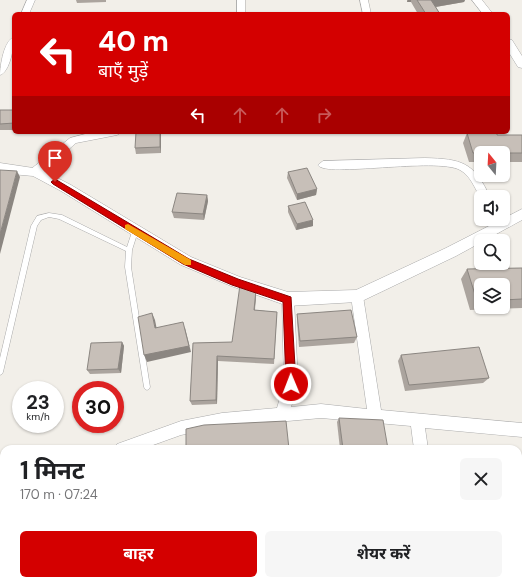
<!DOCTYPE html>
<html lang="hi">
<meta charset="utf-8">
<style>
body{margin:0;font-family:"DM Sans","Noto Sans Devanagari",sans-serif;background:#f6f6f6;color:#202124;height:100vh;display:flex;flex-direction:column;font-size:15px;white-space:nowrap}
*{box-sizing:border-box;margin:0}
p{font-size:13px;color:#757577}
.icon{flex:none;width:22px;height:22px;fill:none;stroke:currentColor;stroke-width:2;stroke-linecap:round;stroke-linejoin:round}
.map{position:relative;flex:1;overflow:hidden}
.drawer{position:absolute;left:0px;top:445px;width:522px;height:140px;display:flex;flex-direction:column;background:#fff;border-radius:12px 12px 0 0;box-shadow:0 1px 3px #0004}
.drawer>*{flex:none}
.banner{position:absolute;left:12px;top:12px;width:498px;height:122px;border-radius:6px;box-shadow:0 1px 3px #0004;background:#d40000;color:#fff;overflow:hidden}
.needle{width:26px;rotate:342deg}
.tools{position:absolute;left:474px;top:146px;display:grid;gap:8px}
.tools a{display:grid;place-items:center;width:36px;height:36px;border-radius:6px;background:#fff;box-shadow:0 1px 3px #0004;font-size:20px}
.speed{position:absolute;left:12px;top:381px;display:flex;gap:8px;font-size:20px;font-weight:700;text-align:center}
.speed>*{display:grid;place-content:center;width:52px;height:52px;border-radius:50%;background:#fff;box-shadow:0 1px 3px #0004;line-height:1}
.speed small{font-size:10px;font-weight:400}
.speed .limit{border:6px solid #d22;background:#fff;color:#111}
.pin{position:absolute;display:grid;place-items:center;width:34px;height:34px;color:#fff;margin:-41px -17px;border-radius:50% 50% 50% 0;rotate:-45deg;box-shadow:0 0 4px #0007}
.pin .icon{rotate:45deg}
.me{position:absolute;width:44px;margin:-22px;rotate:359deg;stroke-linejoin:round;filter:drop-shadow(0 0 3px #0008)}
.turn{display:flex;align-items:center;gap:14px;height:84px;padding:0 20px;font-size:18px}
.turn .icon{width:52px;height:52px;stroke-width:2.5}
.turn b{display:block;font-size:28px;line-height:34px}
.lanes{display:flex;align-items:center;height:38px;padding:0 20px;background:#0003;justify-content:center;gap:20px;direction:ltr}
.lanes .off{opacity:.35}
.round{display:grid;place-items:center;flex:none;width:42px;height:42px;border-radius:6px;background:#f6f6f6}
.summary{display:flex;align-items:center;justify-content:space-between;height:68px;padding:0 20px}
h1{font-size:24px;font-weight:700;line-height:30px}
.action{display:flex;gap:8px;margin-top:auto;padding:8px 20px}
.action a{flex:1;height:46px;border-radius:6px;background:#d40000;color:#fff;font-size:16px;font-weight:700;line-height:46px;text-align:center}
.action a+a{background:#f6f6f6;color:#202124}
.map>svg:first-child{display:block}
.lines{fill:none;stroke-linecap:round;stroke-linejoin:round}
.service-casing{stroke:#a9a9a9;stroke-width:1}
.minor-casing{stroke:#a9a9a9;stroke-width:1}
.tertiary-casing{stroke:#a9a9a9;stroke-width:1}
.service{fill:#fff;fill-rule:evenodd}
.minor{fill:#fff;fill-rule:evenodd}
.tertiary{fill:#fff;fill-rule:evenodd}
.wall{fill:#aba49e;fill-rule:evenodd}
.shaded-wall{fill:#8b8681}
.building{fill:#c7bfb8;stroke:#8b8681}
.route{fill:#d40000;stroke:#8a0000}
.slow{fill:#f59e0b}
</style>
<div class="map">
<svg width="522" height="585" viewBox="0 0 522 585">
<rect width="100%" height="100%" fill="#f2efe9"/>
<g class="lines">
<defs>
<polygon id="service" points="49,213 62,215 127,247 133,229 137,229 138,231 132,250 131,267 150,387 149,389 147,390 145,389 144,387 125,267 126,251 59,219 49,217 41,220 37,226 3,372 2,374 0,375 0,358 31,226 37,216"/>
<g id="minor">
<polygon points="27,0 35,0 29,14 21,14"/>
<rect x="237" y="0" width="8" height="14"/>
<polygon points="360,0 368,0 371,14 363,14"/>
<path d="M14 37C14 46 10 72 0 75 0 66 4 40 14 37Z"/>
<polygon points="93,132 122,132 117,135 76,143 39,175 31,175 30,172 31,169 70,138"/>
<path d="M425 158C462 159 474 162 490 197H481V199C475 189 471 176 460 170 436 157 325 178 318 165L323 161Z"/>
<polygon points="357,291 361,292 363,296 381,410 522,423 522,437 425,428 428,449 414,449 411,426 321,418 222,427 181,435 142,449 115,449 117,444 181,421 222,413 277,408 284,384 282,299 284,295 288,294 292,295 294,299 298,384 291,407 321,404 367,409 351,296 353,292"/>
<rect x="44" y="581" width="16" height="4"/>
<polygon points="445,581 461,581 462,585 446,585"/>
</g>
<g id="tertiary">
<polygon points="472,0 482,0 493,14 483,14"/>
<polygon points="508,39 512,40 522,56 522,68 518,67 508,51"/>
<polygon points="0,163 40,169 71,185 191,257 240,277 288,292 356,290 446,248 522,209 522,220 456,256 362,301 357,302 288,306 231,286 181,265 61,191 33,176 0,173"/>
</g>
</defs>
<use href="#service" class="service-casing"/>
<use href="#minor" class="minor-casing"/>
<use href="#tertiary" class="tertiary-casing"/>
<use href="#service" class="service"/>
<use href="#minor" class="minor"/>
<use href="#tertiary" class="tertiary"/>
</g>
<g class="wall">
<polygon points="76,0 106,0 106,2 77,3"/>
<polygon points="407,0 465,0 464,2 436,7 440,14 418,14 411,2 407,2"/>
<rect x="0" y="110" width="14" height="20"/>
<polygon points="161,132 161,153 136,154 135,148"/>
<polygon points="467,133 497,135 522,135 522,162 503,162 503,153 481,153 481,162 469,162 463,143"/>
<polygon points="288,172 317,189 316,195 297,200 287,178"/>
<polygon points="207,195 208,201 204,220 174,218 172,212"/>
<polygon points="288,206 313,226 296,230 288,212"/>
<path d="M522 268V308L470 310 461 279 467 269ZM481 285H503V307H481Z"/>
<polygon points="256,290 256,296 255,310 277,312 274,364 218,361 217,404 192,405 190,401 193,343 232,342"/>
<polygon points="297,314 357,337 354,343 299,347 297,321"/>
<polygon points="122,342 124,346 121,373 90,374 87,370"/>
<polygon points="401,355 489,378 483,383 405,391 398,361"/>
<polygon points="339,418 388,449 340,449 337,422"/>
</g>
<g class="shaded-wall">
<polygon points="408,0 411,0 411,2 407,2"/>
<polygon points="431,0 465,0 464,2 429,8"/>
<polygon points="160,132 161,132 161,153 160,147"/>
<polygon points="17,171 20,177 0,254 0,234"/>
<polygon points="317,189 316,195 297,200 297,194"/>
<polygon points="207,195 208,201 204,220 203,214"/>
<polygon points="313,220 313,226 296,230 297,224"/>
<polygon points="256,290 256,296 254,316 254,310"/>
<polygon points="152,313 155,320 158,335 155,328"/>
<polygon points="185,328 191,352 147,362 144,355"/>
<polygon points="122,342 124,346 121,373 118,369"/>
<polygon points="217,356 218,361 217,404 216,400"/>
</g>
<g class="building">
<polygon points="417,0 433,0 431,0 440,14 426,14"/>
<polygon points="0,110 14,110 14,123 0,124"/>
<polygon points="136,132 160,132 160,147 135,148"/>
<polygon points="467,133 497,133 497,135 522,135 522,153 473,153"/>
<polygon points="307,168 317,189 297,194 288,172"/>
<polygon points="0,170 17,171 0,234"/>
<polygon points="177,193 207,195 203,214 172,212"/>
<polygon points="305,202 313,220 297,224 288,206"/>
<polygon points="522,268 522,299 503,300 503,285 481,285 481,300 477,301 467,269"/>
<polygon points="240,285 256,290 254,310 277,312 274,359 217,356 216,400 190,401 193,343 232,342"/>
<polygon points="351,310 357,337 300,341 297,314"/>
<polygon points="152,313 155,328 183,322 189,346 144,355 138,317"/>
<polygon points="122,342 118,369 87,370 91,343"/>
<polygon points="479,347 489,378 409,385 401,355"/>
<polygon points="339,418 383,420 388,449 343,449"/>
<polygon points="286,421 289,449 186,449 186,429 204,425"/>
<polygon points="421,581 424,581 425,585 401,585"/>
</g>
<polygon class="route" points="55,179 189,259 238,279 291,297 296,384 294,388 291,389 287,388 286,384 283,302 232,285 183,264 53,184 51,182"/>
<polygon class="slow" points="128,224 191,260 191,265 185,265 125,229 125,225"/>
</svg>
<div class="tools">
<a><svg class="needle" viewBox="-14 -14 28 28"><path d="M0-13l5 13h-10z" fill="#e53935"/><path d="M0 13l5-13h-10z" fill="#757577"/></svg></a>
<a><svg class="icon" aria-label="sound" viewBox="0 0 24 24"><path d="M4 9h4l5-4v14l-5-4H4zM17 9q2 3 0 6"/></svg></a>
<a><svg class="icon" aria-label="search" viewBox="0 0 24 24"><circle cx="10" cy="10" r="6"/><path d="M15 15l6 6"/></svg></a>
<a><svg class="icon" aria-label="layers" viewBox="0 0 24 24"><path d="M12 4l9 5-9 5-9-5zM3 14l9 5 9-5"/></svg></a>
</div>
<div class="speed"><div>23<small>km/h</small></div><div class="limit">30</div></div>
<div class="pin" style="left:55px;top:182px;background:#d93025"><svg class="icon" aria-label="arrive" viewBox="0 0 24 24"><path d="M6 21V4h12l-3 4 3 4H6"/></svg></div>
<svg class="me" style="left:291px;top:384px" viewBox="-20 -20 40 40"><circle r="17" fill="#d40000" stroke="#fff" stroke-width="3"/><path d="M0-11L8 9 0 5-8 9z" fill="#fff"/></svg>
<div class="banner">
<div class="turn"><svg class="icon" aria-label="left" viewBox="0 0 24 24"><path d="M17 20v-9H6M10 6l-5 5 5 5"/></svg><div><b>40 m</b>बाएँ मुड़ें</div></div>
<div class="lanes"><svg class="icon" aria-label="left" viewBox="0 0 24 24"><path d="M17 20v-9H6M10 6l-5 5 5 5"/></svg><svg class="icon off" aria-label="ahead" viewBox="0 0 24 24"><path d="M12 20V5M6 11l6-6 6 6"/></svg><svg class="icon off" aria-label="ahead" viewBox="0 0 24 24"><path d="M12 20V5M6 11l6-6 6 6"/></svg><svg class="icon off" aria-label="right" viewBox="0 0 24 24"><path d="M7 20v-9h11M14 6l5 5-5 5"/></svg></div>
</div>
<section class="drawer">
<div class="summary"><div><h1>1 मिनट</h1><p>170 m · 07:24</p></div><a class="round"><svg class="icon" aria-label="close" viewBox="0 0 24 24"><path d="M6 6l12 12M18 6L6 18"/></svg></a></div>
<div class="action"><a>बाहर</a><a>शेयर करें</a></div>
</section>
</div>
